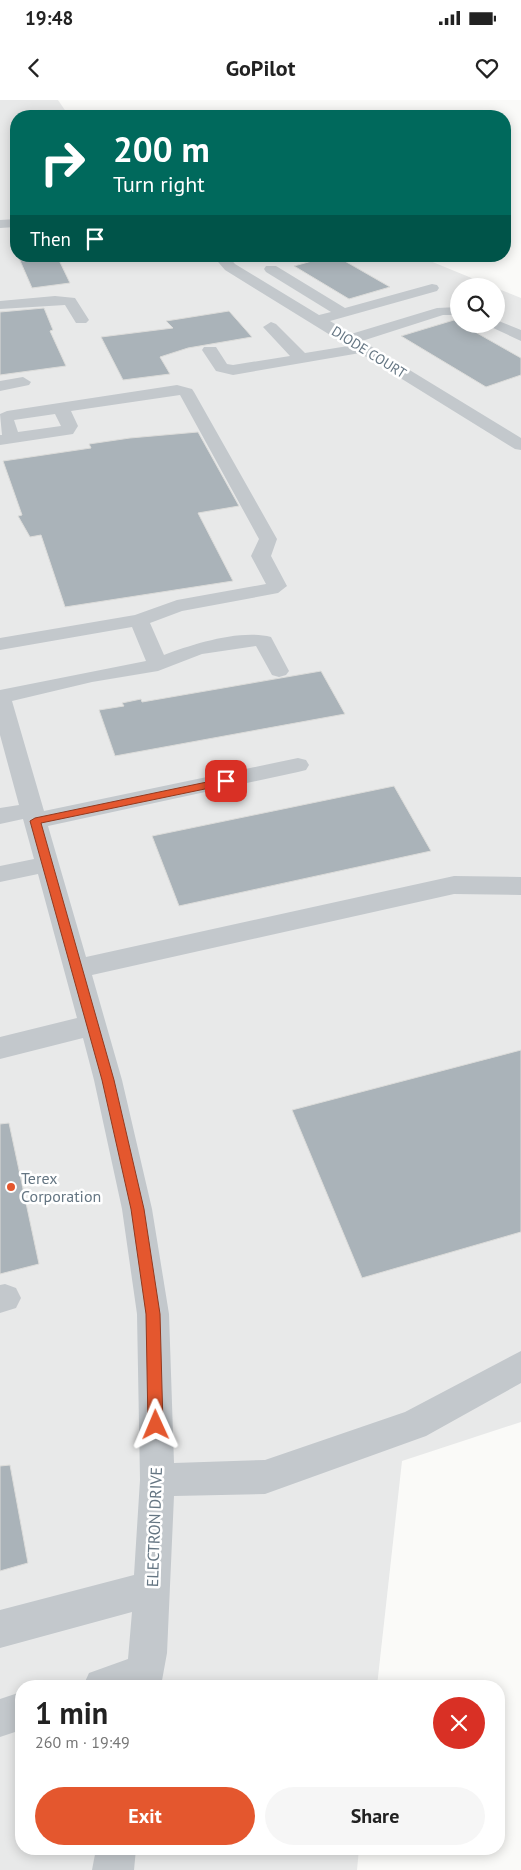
<!DOCTYPE html>
<meta charset="utf-8">
<style>
body{margin:0;font-family:"PT Sans",sans-serif;background:#f6f6f6;color:#222;height:100vh;display:flex;flex-direction:column;font-size:19px;white-space:nowrap}
*{box-sizing:border-box;margin:0}
p{font-size:16px;color:#767676}
.icon{flex:none;width:28px;height:28px;fill:none;stroke:currentColor;stroke-width:2;stroke-linecap:round;stroke-linejoin:round}
.map{position:relative;flex:1;overflow:hidden}
.sheet{position:absolute;left:15px;top:1580px;width:490px;height:175px;display:flex;flex-direction:column;background:#fff;border-radius:20px;box-shadow:0 2px 12px #0003}
.sheet>*{flex:none}
.hud{position:absolute;left:10px;top:10px;width:501px;height:152px;border-radius:20px;box-shadow:0 2px 12px #0003;background:#00695c;color:#fff;overflow:hidden}
.buttons{position:absolute;left:450px;top:178px;display:grid;gap:10px}
.buttons a{display:grid;place-items:center;width:55px;height:55px;border-radius:50%;background:#fff;box-shadow:0 2px 12px #0003;font-size:25px}
.pin{position:absolute;display:grid;place-items:center;width:42px;height:42px;color:#fff;margin:-21px;border-radius:10px;box-shadow:0 2px 8px #0006}
.me{position:absolute;width:55px;margin:-28px;rotate:359deg;stroke-linejoin:round;filter:drop-shadow(0 0 4px #0008)}
.turn{display:flex;align-items:center;gap:18px;height:105px;padding:0 20px;font-size:22px}
.turn .icon{width:65px;height:65px;stroke-width:2.5}
.turn b{display:block;font-size:35px;line-height:42px}
.then{display:flex;align-items:center;height:48px;padding:0 20px;background:#0003;gap:10px;font-size:19px}
.round{display:grid;place-items:center;flex:none;width:52px;height:52px;border-radius:26px;background:#f6f6f6}
.headline{display:flex;align-items:center;justify-content:space-between;height:85px;padding:0 20px}
h1{font-size:30px;font-weight:600;line-height:38px}
.cta{display:flex;gap:10px;margin-top:auto;padding:10px 20px}
.cta a{flex:1;height:58px;border-radius:30px;background:#e4572e;color:#fff;font-size:20px;font-weight:600;line-height:58px;text-align:center}
.cta a+a{background:#f6f6f6;color:#222}
.status{display:flex;justify-content:space-between;align-items:center;height:35px;padding:0 25px;background:#fff;direction:ltr}
.status svg{height:14px;fill:currentColor}
header{display:flex;justify-content:space-between;align-items:center;height:65px;padding:0 20px;background:#fff;font-size:22px;font-weight:600}
.map>svg:first-child{display:block}
.built{fill:#e8e9e9}
.building{fill:#aab3b9;stroke:#dcdcda}
.lines{fill:none;stroke-linecap:round;stroke-linejoin:round}
.minor{fill:#c3c8cc;fill-rule:evenodd}
.route{fill:#e4572e;stroke:#94391e}
.poi-dot{fill:#e4572e;stroke:#fff;stroke-width:2}
.labels{text-anchor:middle;dominant-baseline:central;stroke-width:5;stroke-linejoin:round;paint-order:stroke}
.far-street-label{font-size:14px;fill:#657683;stroke:#fff}
.poi-label{font-size:16px;fill:#657683;stroke:#fff;text-anchor:start}
.street-label{font-size:16px;fill:#657683;stroke:#fff}
</style>
<div class="status"><b>19:48</b><svg viewBox="0 0 49 12"><path d="M0 12V9h3v3zM5 12V6h3v6zM10 12V3h3v9zM15 12V0h3v12zM26 1h20v11H26zM47 4h2v5h-2z"/></svg></div>
<header><svg class="icon" aria-label="back" viewBox="0 0 24 24"><path d="M15 5l-7 7 7 7"/></svg>GoPilot<svg class="icon" aria-label="heart" viewBox="0 0 24 24"><path d="M12 20l-8-8c-3-5 5-10 8-4 3-6 11-1 8 4z"/></svg></header>
<div class="map">
<svg width="521" height="1770" viewBox="0 0 521 1770">
<rect width="100%" height="100%" fill="#fafaf8"/>
<polygon class="built" points="0,0 58,0 69,16 16,16 16,156 418,156 491,186 459,186 459,224 496,224 496,188 521,198 521,1322 402,1361 377,1586 21,1586 21,1749 359,1749 357,1770 0,1770"/>
<g class="building">
<polygon points="18,156 57,156 70,183 32,188"/>
<polygon points="330,156 336,156 390,187 349,199 294,166"/>
<polygon points="44,208 53,230 50,231 66,266 0,275 0,212"/>
<polygon points="229,211 252,237 188,248 160,257 170,274 123,280 101,237 173,228 166,221"/>
<polygon points="454,220 521,258 521,275 486,287 401,236"/>
<polygon points="198,332 239,406 198,413 233,481 65,507 41,435 30,437 18,416 22,415 3,361 91,348 89,344 130,338"/>
<polygon points="321,571 345,614 115,656 99,610 124,606 122,603 141,599 142,602"/>
<polygon points="394,686 431,751 179,806 152,736"/>
<polygon points="521,950 521,1132 362,1178 292,1010"/>
<polygon points="9,1023 39,1164 0,1174 0,1024"/>
<polygon points="10,1365 28,1463 0,1471 0,1366"/>
</g>
<g class="lines">
<g class="minor">
<polygon points="16,119 16,127 0,128 0,120"/>
<polygon points="213,156 228,156 235,164 319,215 331,212 266,172 264,169 266,166 276,166 345,208 432,184 437,185 439,188 437,191 330,221 351,234 437,208 459,207 459,215 443,215 362,241 521,338 521,350 515,349 360,253 233,275 216,271 202,250 204,247 216,247 227,264 233,265 290,256 263,227 271,222 276,224 305,253 348,246 225,170"/>
<polygon points="55,196 75,198 89,220 86,223 76,223 65,205 0,209 0,201"/>
<polygon points="496,220 521,230 521,241 491,227 489,224 496,224"/>
<polygon points="23,277 31,282 29,285 0,291 0,281"/>
<path d="M177 285 192 289 194 292 277 439 271 456 287 486 278 493 182 511 150 523 164 555C193 544 240 529 271 537L289 571 286 575 279 577 272 575 256 546 202 554 158 571 92 582 12 601 44 711 298 658 306 660 309 665 306 670 298 672 48 726 86 857 454 776 521 777V795L454 794 92 875 122 980 152 1109 169 1214 174 1363 265 1360 405 1312 521 1251V1283L426 1336 265 1394 174 1396 167 1553 161 1586H83L89 1573 128 1559 132 1512 0 1548V1510L134 1475 140 1380 137 1214 122 1109 94 980 83 938 0 959V937L77 918 38 774 0 782V766L34 759 23 719 0 724V708L19 705 0 635V590L146 561 132 527 0 550V538L135 515 177 500 266 484 251 456 259 439 180 295 71 311 78 326 73 334 0 345V335H2L0 314 7 311ZM55 314 61 326 18 332 14 320Z"/>
<polygon points="5,1184 16,1188 21,1198 16,1208 0,1213 0,1185"/>
<polygon points="21,1592 21,1630 0,1637 0,1599"/>
<polygon points="96,1749 136,1749 134,1770 92,1770"/>
</g>
</g>
<polygon class="route" points="226,678 229,679 229,684 41,723 114,980 144,1109 160,1214 163,1325 161,1330 156,1332 150,1330 148,1325 146,1214 131,1109 102,980 30,721 35,718"/>
<circle class="poi-dot" cx="11" cy="1087" r="5"/>
<g class="labels">
<g class="far-street-label">
<text transform="translate(369 252) rotate(32)">DIODE COURT</text>
</g>
<g class="poi-label">
<text x="21" y="1078">Terex<tspan x="21" dy="18">Corporation</tspan></text>
</g>
<g class="street-label">
<text transform="translate(154 1427) rotate(-88)">ELECTRON DRIVE</text>
</g>
</g>
</svg>
<div class="buttons">
<a><svg class="icon" aria-label="search" viewBox="0 0 24 24"><circle cx="10" cy="10" r="6"/><path d="M15 15l6 6"/></svg></a>
</div>
<div class="pin" style="left:226px;top:681px;background:#d93025"><svg class="icon" aria-label="arrive" viewBox="0 0 24 24"><path d="M6 21V4h12l-3 4 3 4H6"/></svg></div>
<svg class="me" style="left:156px;top:1325px" viewBox="-20 -20 40 40"><path d="M0-17L14 15 0 8-14 15z" fill="#e4572e" stroke="#fff" stroke-width="4"/></svg>
<div class="hud">
<div class="turn"><svg class="icon" aria-label="right" viewBox="0 0 24 24"><path d="M7 20v-9h11M14 6l5 5-5 5"/></svg><div><b>200 m</b>Turn right</div></div>
<div class="then">Then<svg class="icon" aria-label="arrive" viewBox="0 0 24 24"><path d="M6 21V4h12l-3 4 3 4H6"/></svg></div>
</div>
<section class="sheet">
<div class="headline"><div><h1>1 min</h1><p>260 m · 19:49</p></div><a class="round" style="background:#d93025;color:#fff"><svg class="icon" aria-label="close" viewBox="0 0 24 24"><path d="M6 6l12 12M18 6L6 18"/></svg></a></div>
<div class="cta"><a>Exit</a><a>Share</a></div>
</section>
</div>
